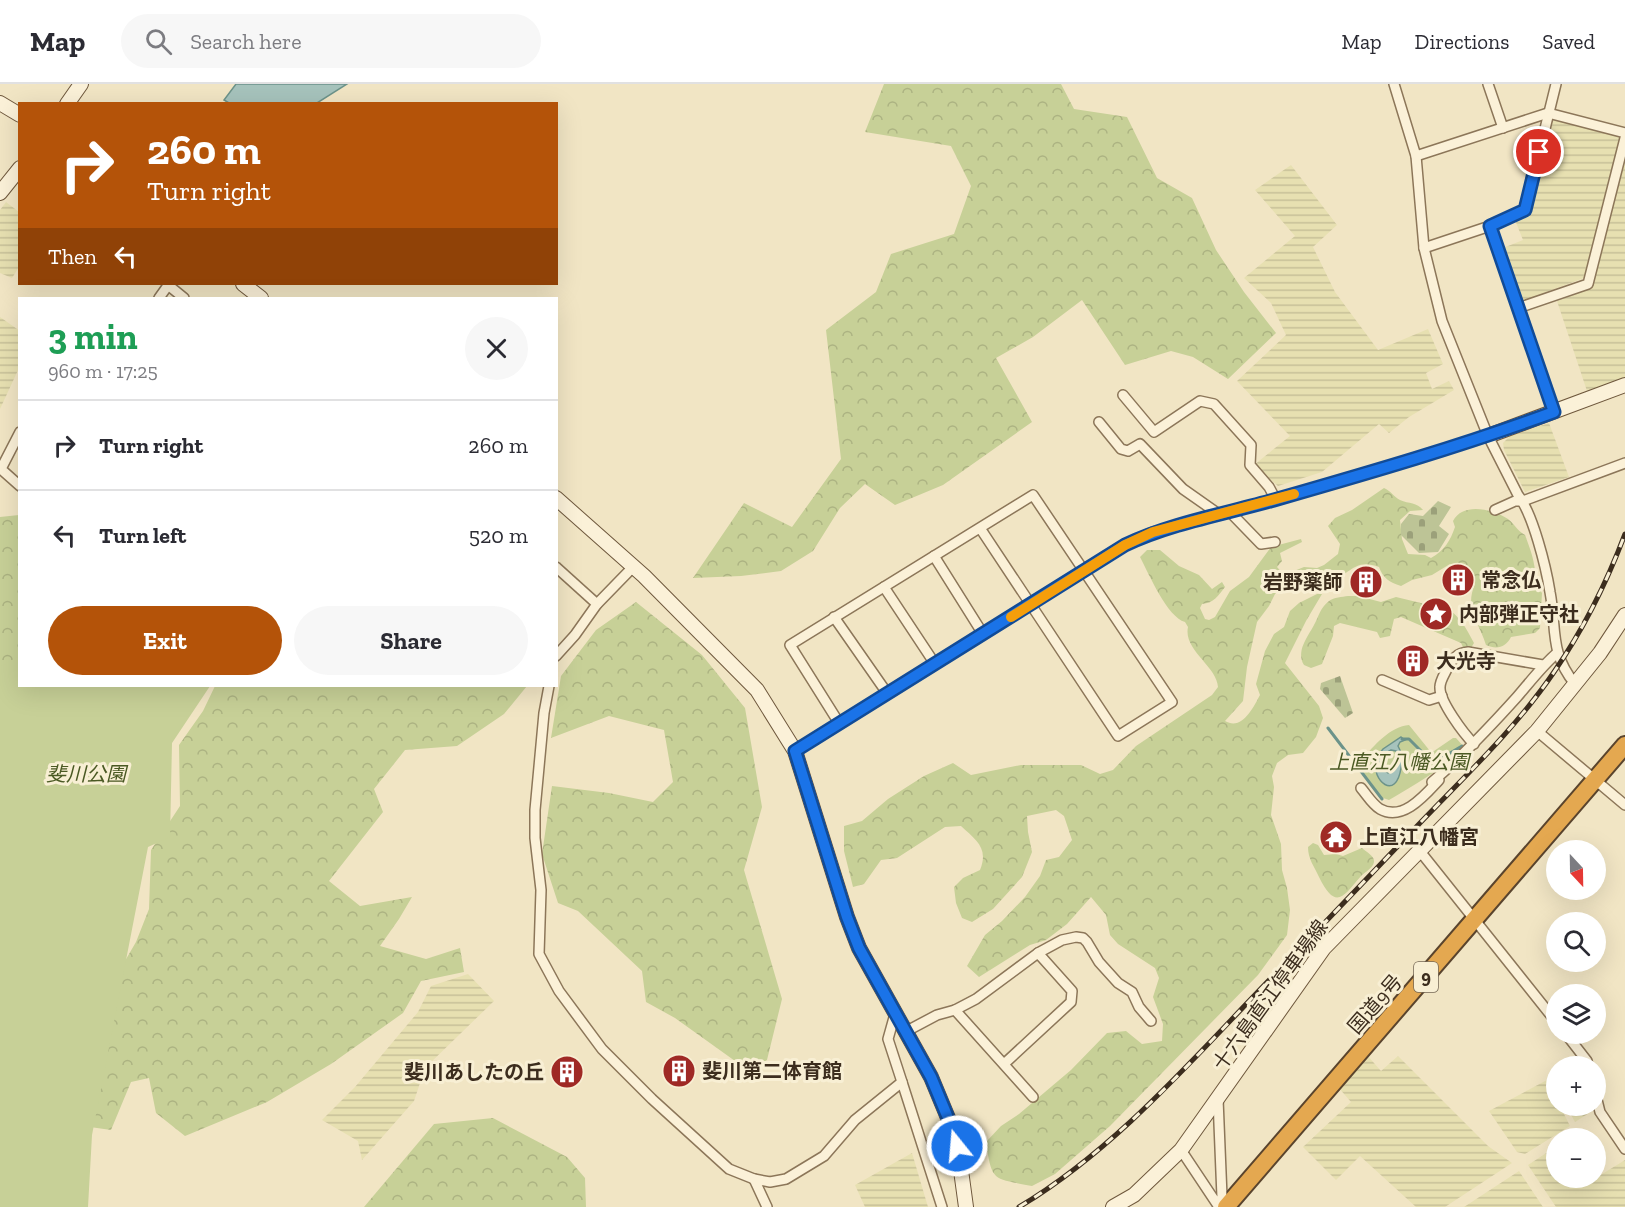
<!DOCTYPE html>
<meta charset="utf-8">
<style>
body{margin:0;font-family:"Zilla Slab","Noto Sans JP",serif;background:#f7f7f7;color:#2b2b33;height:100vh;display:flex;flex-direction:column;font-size:22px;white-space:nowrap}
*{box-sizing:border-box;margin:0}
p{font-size:20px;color:#7c7c81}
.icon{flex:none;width:33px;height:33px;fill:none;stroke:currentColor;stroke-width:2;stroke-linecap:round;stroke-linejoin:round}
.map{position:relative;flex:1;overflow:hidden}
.sheet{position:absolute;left:18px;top:213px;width:540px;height:390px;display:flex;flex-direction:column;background:#fff;border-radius:0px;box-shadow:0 6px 24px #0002}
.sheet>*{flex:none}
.guide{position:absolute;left:18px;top:18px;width:540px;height:183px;border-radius:0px;box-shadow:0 6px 24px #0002;background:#b45309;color:#fff;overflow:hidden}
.needle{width:39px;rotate:158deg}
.tools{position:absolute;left:1546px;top:756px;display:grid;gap:12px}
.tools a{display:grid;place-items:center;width:60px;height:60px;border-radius:50%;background:#fff;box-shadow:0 6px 24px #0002;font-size:30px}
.pin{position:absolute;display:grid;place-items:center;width:51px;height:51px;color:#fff;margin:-26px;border:3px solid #fff;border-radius:50%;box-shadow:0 2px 6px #0007}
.me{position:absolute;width:66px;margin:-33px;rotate:343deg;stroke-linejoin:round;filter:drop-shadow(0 0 4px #0008)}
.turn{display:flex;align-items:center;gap:21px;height:126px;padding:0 30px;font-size:27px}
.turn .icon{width:78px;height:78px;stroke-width:2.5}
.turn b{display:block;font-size:42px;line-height:51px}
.then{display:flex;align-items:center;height:57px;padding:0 30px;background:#0003;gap:12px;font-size:22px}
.round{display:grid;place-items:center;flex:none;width:63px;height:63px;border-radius:32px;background:#f7f7f7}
.headline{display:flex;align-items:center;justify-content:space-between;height:102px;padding:0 30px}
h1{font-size:36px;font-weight:800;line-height:45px;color:#1e9e55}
.button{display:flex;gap:12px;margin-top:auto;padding:12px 30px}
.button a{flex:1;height:69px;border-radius:36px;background:#b45309;color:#fff;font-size:24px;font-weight:800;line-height:69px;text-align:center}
.button a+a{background:#f7f7f7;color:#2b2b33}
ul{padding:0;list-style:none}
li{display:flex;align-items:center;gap:18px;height:90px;padding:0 30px;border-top:2px solid #e1e1e2}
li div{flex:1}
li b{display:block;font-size:22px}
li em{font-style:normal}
header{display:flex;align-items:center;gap:36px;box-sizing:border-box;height:84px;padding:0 30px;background:#fff;border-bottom:2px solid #e1e1e2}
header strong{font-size:28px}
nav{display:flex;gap:33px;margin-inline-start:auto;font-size:21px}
.search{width:420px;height:54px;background:#f7f7f7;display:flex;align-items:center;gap:15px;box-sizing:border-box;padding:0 21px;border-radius:33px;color:#7c7c81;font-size:22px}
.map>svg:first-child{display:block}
.farmland{fill:url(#farmland-rules)}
.forest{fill:url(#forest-crowns)}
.cemetery{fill:url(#cemetery-stones)}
.park{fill:#c7d097}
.water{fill:#a6c3bc;stroke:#6c938a;stroke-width:1.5;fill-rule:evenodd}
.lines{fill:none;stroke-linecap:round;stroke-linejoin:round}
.stream{stroke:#6c938a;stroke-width:3}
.street-casing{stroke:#8c7659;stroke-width:12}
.secondary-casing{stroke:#6e573c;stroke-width:16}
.highway-casing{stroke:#5a442d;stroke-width:20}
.street{stroke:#fbf1d8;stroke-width:9}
.secondary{stroke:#fbf1d8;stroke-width:14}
.highway{stroke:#e4a850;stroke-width:16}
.rail-casing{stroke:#3c2d1e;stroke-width:5}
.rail{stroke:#f8efd4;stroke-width:3;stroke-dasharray:9;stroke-linecap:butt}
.route-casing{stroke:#114b97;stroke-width:15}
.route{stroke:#1a73e8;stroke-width:10}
.slow{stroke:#f59e0b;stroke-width:10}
.labels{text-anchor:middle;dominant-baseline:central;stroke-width:6;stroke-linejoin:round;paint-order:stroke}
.shield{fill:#f8efd4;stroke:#746755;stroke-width:1.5}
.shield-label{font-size:18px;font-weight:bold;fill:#3c2d1e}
.poi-label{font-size:20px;font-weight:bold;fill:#3c2d1e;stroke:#f8efd4;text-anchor:start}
.park-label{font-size:20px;font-style:italic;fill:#4a5923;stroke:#f8efd4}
.street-label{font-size:20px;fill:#3c2d1e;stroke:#f8efd4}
</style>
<header>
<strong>Map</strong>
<div class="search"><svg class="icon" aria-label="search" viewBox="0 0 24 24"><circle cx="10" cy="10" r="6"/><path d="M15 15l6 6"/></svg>Search here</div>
<nav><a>Map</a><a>Directions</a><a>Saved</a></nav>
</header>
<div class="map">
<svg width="1625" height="1123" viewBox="0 0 1625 1123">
<defs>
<pattern id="farmland-rules" width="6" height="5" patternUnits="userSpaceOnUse" patternTransform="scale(1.5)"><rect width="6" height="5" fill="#e7e0b1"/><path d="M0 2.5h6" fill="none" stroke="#c7c098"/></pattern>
<pattern id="forest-crowns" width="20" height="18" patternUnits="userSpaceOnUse" patternTransform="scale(1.5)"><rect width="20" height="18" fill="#c7d097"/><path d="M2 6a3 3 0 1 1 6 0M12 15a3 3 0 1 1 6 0" fill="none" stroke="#acb382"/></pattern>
<pattern id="cemetery-stones" width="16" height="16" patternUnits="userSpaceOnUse" patternTransform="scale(1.5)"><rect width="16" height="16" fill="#bdc496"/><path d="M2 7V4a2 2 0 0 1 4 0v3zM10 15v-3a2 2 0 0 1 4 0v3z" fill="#9ba07a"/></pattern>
</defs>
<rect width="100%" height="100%" fill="#f1e5c4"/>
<g class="farmland">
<polygon points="1555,35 1618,52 1621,55 1584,194 1522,217 1520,215 1503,164 1523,156 1515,136 1529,131 1550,37"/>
<polygon points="1625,74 1625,293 1587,307 1557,217 1592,204"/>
<polygon points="1291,81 1337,141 1313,163 1335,208 1378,266 1428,245 1443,280 1426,289 1432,305 1449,297 1454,306 1409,333 1389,349 1379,340 1322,388 1278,402 1254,381 1290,352 1237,297 1286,251 1271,219 1244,194 1295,152 1255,106"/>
<polygon points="6,118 19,128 19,183 12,194 0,189 0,126"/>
<polygon points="0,233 20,247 19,284 0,325"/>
<polygon points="1549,339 1569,393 1525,408 1504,366 1503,359 1510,352"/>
<polygon points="468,890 494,917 425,984 414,1017 362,1076 358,1057 322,1036 355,1003 418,928 431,902"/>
<polygon points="1367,971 1381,987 1398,972 1488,1062 1512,1079 1445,1123 1416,1123 1360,1072 1336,1096 1303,1063 1351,1018 1338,1003"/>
<polygon points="1547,996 1557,1016 1557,1022 1560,1022 1570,1042 1525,1070 1517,1068 1489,1027"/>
<polygon points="1566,1022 1593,1022 1594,1026 1575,1038"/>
<polygon points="1557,1062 1557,1094 1594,1095 1625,1076 1625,1123 1556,1123 1528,1081"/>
<polygon points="912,1069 928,1123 865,1123 855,1101"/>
<polygon points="1519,1087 1543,1123 1464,1123"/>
</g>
<g class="forest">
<polygon points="884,0 1061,0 1074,25 1127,33 1157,94 1192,114 1216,166 1244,208 1276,249 1228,295 1193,273 1171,267 1125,281 1082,216 1033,253 996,274 1032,338 943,401 895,421 865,400 840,424 813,467 781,487 741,492 693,494 744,419 792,443 841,375 826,246 876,208 891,170 954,150 971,102 951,62 865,48"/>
<path d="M1384 404C1391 407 1394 413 1400 416 1409 420 1417 418 1423 426L1410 427 1400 436 1402 455 1408 470 1425 471 1431 474C1445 466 1450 457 1455 443L1453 437C1463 418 1492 425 1508 435 1515 440 1516 446 1525 451 1531 467 1537 483 1535 500L1542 509 1540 544 1535 549 1511 553C1506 563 1497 566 1486 561 1479 538 1464 525 1475 500L1470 489 1450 480 1432 491 1412 496 1401 502C1389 498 1383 494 1379 483 1353 473 1350 493 1327 498 1314 501 1298 500 1284 501L1275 510 1269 522 1257 538 1247 583 1243 617 1225 637C1242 647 1253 624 1260 611L1256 600 1265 567 1274 550 1284 543 1290 527 1299 519 1317 510H1322L1306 537 1285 579 1319 622 1323 634 1316 653 1303 669 1288 671 1277 679 1272 692 1274 703 1271 731 1281 760 1282 786 1287 804 1290 826 1287 851 1258 891 1110 1042 1055 1090 1032 1102C993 1094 992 1099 986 1058L1001 1042 1019 1030 1071 986 1107 949 1126 947 1142 960 1162 957 1163 940 1153 913 1159 894 1155 884 1118 860 1110 851 1106 831 1091 813 1067 840 1046 856 1030 861 979 893 967 882 985 851 1002 837 1025 813 1040 792 1046 776 1059 773 1072 756 1064 732 1056 726 1027 732 1028 748 1032 768 1022 793 993 825 972 838 962 834 956 819 954 803 963 794 980 786C989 764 976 756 961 742L945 743 897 774 881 776 864 800 853 803 844 767V742L862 737 888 715 924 692 953 679 971 691 1021 681H1081L1100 690 1113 686 1136 662 1212 611 1218 603C1217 582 1183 566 1188 543L1185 538C1167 533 1149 490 1140 473L1147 466H1160L1179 482 1199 491 1212 505 1222 498 1225 503C1218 512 1214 519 1202 520L1200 524 1205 535 1209 536 1215 533 1230 507 1249 493 1271 463 1301 455 1302 458 1280 469 1282 477 1277 483 1284 491 1304 483 1317 484 1324 481 1338 470 1340 460 1328 442 1335 434 1352 426Z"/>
<polygon points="19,431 19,578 0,586 0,433"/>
<path d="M1348 512H1358L1381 518 1396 513 1425 520 1431 524 1437 532 1443 522C1459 530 1466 544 1474 559L1471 564 1463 563 1461 559 1401 533 1394 535 1390 552 1380 554 1377 548 1340 539 1334 542 1333 552 1322 580 1311 584 1304 581C1296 567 1307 554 1314 541 1319 532 1320 524 1329 517 1334 513 1342 513 1348 512Z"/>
<polygon points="636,518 702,571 745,624 762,723 744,786 782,915 767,976 749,987 675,934 646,918 642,887 578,827 558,819 542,770 552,702 609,709 653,718 673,698 664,646 609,632 551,654 561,592 596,546"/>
<polygon points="215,602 527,602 504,630 457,662 405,666 374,705 383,728 329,797 360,822 412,813 399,835 380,862 426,875 460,864 464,888 421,897 403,929 331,980 267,1018 185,1052 156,1029 149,994 131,998 111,1046 90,1043 115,894 136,858 149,825 151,766 180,722 179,661 203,627"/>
<path d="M1313 759 1318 761 1324 771 1336 770 1343 772 1362 764C1366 768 1375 772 1374 778 1373 784 1365 788 1361 792 1343 813 1336 827 1319 793 1314 782 1308 775 1308 763Z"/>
<polygon points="493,1034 567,1073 585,1094 586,1123 364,1123 434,1040"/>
</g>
<g class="cemetery">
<polygon points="1438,417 1451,423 1439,442 1449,450 1438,468 1419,469 1401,451 1401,440 1409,430 1423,432"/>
<polygon points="1340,592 1353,629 1345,634 1320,605 1321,599"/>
</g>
<g class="park">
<polygon points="19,572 20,602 210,602 172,659 170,753 148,763 92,1051 88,1123 0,1123 0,583"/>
<path d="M1409 641 1430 667H1434L1453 654H1456L1464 663C1448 682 1411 703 1389 716L1383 714 1361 686 1362 676C1373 662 1391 642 1409 641Z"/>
</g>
<g class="water">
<polygon points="236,0 347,0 317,19 229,19 224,16"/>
<path d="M1401 653 1405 656 1400 658 1398 662C1403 672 1403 673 1401 684 1396 717 1372 698 1375 675L1383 665ZM1391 666 1396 667 1398 672 1393 687 1388 689 1384 686C1380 679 1384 669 1391 666Z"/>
</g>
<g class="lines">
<g class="stream">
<polyline points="1328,644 1382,715"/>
<polyline points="1402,655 1409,655 1433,679 1462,662"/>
</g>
<defs>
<g id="street">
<path d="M1394 0 1416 72 1424 164 1442 237 1488 352 1518 411C1533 430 1546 483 1550 508 1557 545 1549 568 1575 600"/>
<polyline points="1488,0 1503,44"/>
<polyline points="1416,72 1548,29 1625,49"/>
<polyline points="1424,164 1490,142"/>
<polyline points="168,201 184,214"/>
<polyline points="159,214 169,200"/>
<polyline points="1518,224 1588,200 1625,54"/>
<polyline points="1123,311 1154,348 1200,317 1214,320 1251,361 1250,381 1269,403 1276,416"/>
<polyline points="1554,328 1490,142 1525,126 1556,0"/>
<polyline points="1099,338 1121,365 1128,367 1140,360 1183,405 1220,431"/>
<polyline points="20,348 1,385 20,402"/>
<polyline points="1495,426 1515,417 1523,417 1625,379"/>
<polyline points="1230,428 1261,460 1275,458"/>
<polyline points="934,472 983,550"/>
<polyline points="556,483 597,520"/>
<polyline points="884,503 935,580"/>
<polyline points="834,533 887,609"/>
<polyline points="556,572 575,551 597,520 634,482"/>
<polyline points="1382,596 1429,616 1442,612"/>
<polyline points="549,602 544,629 535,726 535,754 541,806 539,870 559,907 602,965 652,1015 729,1085 754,1095 770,1098 786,1095 824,1072 855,1036 902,998 888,955 895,930"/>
<polyline points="839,639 790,561 1033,411 1172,618 1118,652 980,444"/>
<polyline points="1537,647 1625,721"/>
<path d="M1474 660C1464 650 1439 617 1440 603 1440 597 1444 591 1447 585 1452 575 1457 569 1468 568L1543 581"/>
<polyline points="795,667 1125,461 1153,448 1276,416 1488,352"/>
<path d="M1432 698C1463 672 1490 643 1517 613 1530 598 1542 582 1557 569"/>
<path d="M1361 704C1367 711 1372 720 1380 725 1403 738 1425 711 1439 696"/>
<polyline points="1419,766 1557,939"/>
<polyline points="1038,869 1062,856 1076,853 1083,854 1087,858 1099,878 1118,899 1132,908 1139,923 1151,937"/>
<polyline points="955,926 1033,1013"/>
<polyline points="905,948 937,931 955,926 976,915 1038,869 1072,907 1071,918 1004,980"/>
<polyline points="1566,950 1587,977 1588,982"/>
<polyline points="902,998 942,1123"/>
<polyline points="1596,1012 1600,1028 1625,1065"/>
<polyline points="1218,1015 1222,1113 1218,1120"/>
<polyline points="1181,1066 1219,1123"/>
<polyline points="754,1095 767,1123"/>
</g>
<g id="secondary">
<polyline points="0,19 20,31"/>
<polyline points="67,20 81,0"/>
<polyline points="0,109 20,84"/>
<polyline points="243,200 261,214"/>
<polyline points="1488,352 1625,301"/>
<polyline points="556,414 644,492 757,606 795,667 847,833 859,864 931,993 953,1046 960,1079 966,1123"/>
<polyline points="1113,1123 1134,1111 1181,1066 1324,864 1537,647 1600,569 1625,531"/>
</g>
<polyline id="highway" points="1226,1123 1625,661"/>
</defs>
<use href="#street" class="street-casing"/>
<use href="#secondary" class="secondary-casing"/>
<use href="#highway" class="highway-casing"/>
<use href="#street" class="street"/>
<use href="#secondary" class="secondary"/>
<use href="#highway" class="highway"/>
<defs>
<path id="rail" d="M1019 1123C1118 1064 1197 970 1277 888 1325 839 1372 789 1420 739 1466 691 1516 644 1554 588 1583 546 1607 498 1625 450"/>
</defs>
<use href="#rail" class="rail-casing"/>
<use href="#rail" class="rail"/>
</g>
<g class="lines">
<defs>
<path id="route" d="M957 1062 953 1046 931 993 859 864 847 833 795 667 1125 461C1172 439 1224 430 1274 416 1368 389 1462 362 1554 328L1490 142 1525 126 1539 68"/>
</defs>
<use href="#route" class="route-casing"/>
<use href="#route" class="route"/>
<polyline class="slow" points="1011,533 1125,461 1153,448 1294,410"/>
</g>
<defs>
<symbol id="building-disc" viewBox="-11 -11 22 22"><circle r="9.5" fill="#9f2925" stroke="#f8efd4"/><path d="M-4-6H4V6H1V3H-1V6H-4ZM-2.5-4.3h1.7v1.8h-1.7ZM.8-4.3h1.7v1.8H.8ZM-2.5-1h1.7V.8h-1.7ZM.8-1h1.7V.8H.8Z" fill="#fff"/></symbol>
<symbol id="sight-disc" viewBox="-11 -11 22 22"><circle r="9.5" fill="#9f2925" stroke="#f8efd4"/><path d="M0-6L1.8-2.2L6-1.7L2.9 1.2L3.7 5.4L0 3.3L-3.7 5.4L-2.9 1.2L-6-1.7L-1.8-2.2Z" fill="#fff"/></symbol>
<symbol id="temple-disc" viewBox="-11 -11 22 22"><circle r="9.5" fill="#9f2925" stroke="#f8efd4"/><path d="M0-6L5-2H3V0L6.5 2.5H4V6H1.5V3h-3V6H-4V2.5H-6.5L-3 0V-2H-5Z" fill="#fff"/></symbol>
</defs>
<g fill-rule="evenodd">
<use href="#building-disc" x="1439" y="477" width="38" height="38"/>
<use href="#building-disc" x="1347" y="479" width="38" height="38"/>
<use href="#sight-disc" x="1417" y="511" width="38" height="38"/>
<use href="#building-disc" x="1394" y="558" width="38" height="38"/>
<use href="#temple-disc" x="1317" y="734" width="38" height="38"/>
<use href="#building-disc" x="660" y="968" width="38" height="38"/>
<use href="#building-disc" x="548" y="969" width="38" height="38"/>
</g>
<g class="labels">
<rect class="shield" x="1414" y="878" width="24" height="30" rx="4.5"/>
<g class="shield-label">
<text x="1426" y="893">9</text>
</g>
<g class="poi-label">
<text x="1481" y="496">常念仏</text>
<text x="1343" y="498" text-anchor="end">岩野薬師</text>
<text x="1459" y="530">内部弾正守社</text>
<text x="1436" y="577">大光寺</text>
<text x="1359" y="753">上直江八幡宮</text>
<text x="702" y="987">斐川第二体育館</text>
<text x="544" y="988" text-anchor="end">斐川あしたの丘</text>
</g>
<g class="park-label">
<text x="1399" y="678">上直江八幡公園</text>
<text x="86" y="690">斐川公園</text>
</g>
<g class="street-label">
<text transform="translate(1270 911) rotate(-54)">十六島直江停車場線</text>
<text transform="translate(1375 920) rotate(-49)">国道9号</text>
</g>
</g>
</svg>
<div class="tools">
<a><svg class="needle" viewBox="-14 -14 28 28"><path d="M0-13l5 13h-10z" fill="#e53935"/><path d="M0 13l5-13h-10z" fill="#7c7c81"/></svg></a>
<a><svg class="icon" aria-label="search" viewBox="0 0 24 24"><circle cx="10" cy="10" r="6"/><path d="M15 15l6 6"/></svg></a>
<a><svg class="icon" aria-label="layers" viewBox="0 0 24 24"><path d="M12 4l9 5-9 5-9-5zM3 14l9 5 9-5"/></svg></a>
<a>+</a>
<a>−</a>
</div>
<div class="pin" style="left:1539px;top:68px;background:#d93025"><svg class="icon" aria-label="arrive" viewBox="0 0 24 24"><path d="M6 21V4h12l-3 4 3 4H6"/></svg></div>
<svg class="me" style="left:957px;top:1062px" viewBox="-20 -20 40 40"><circle r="17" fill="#1a73e8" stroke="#fff" stroke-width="3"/><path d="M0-11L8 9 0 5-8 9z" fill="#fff"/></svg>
<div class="guide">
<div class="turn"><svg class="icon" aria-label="right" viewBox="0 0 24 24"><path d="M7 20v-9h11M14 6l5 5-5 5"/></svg><div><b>260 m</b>Turn right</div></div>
<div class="then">Then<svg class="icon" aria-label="left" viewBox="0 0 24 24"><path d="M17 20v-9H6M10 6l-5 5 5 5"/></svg></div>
</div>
<section class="sheet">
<div class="headline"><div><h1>3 min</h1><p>960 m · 17:25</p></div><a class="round"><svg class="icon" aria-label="close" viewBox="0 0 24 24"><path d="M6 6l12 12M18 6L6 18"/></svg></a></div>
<ul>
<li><svg class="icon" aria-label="right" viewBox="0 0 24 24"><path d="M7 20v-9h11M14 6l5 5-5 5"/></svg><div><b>Turn right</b></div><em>260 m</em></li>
<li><svg class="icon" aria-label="left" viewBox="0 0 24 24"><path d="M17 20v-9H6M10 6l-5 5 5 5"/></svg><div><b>Turn left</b></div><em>520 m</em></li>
</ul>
<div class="button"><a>Exit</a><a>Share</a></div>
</section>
</div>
